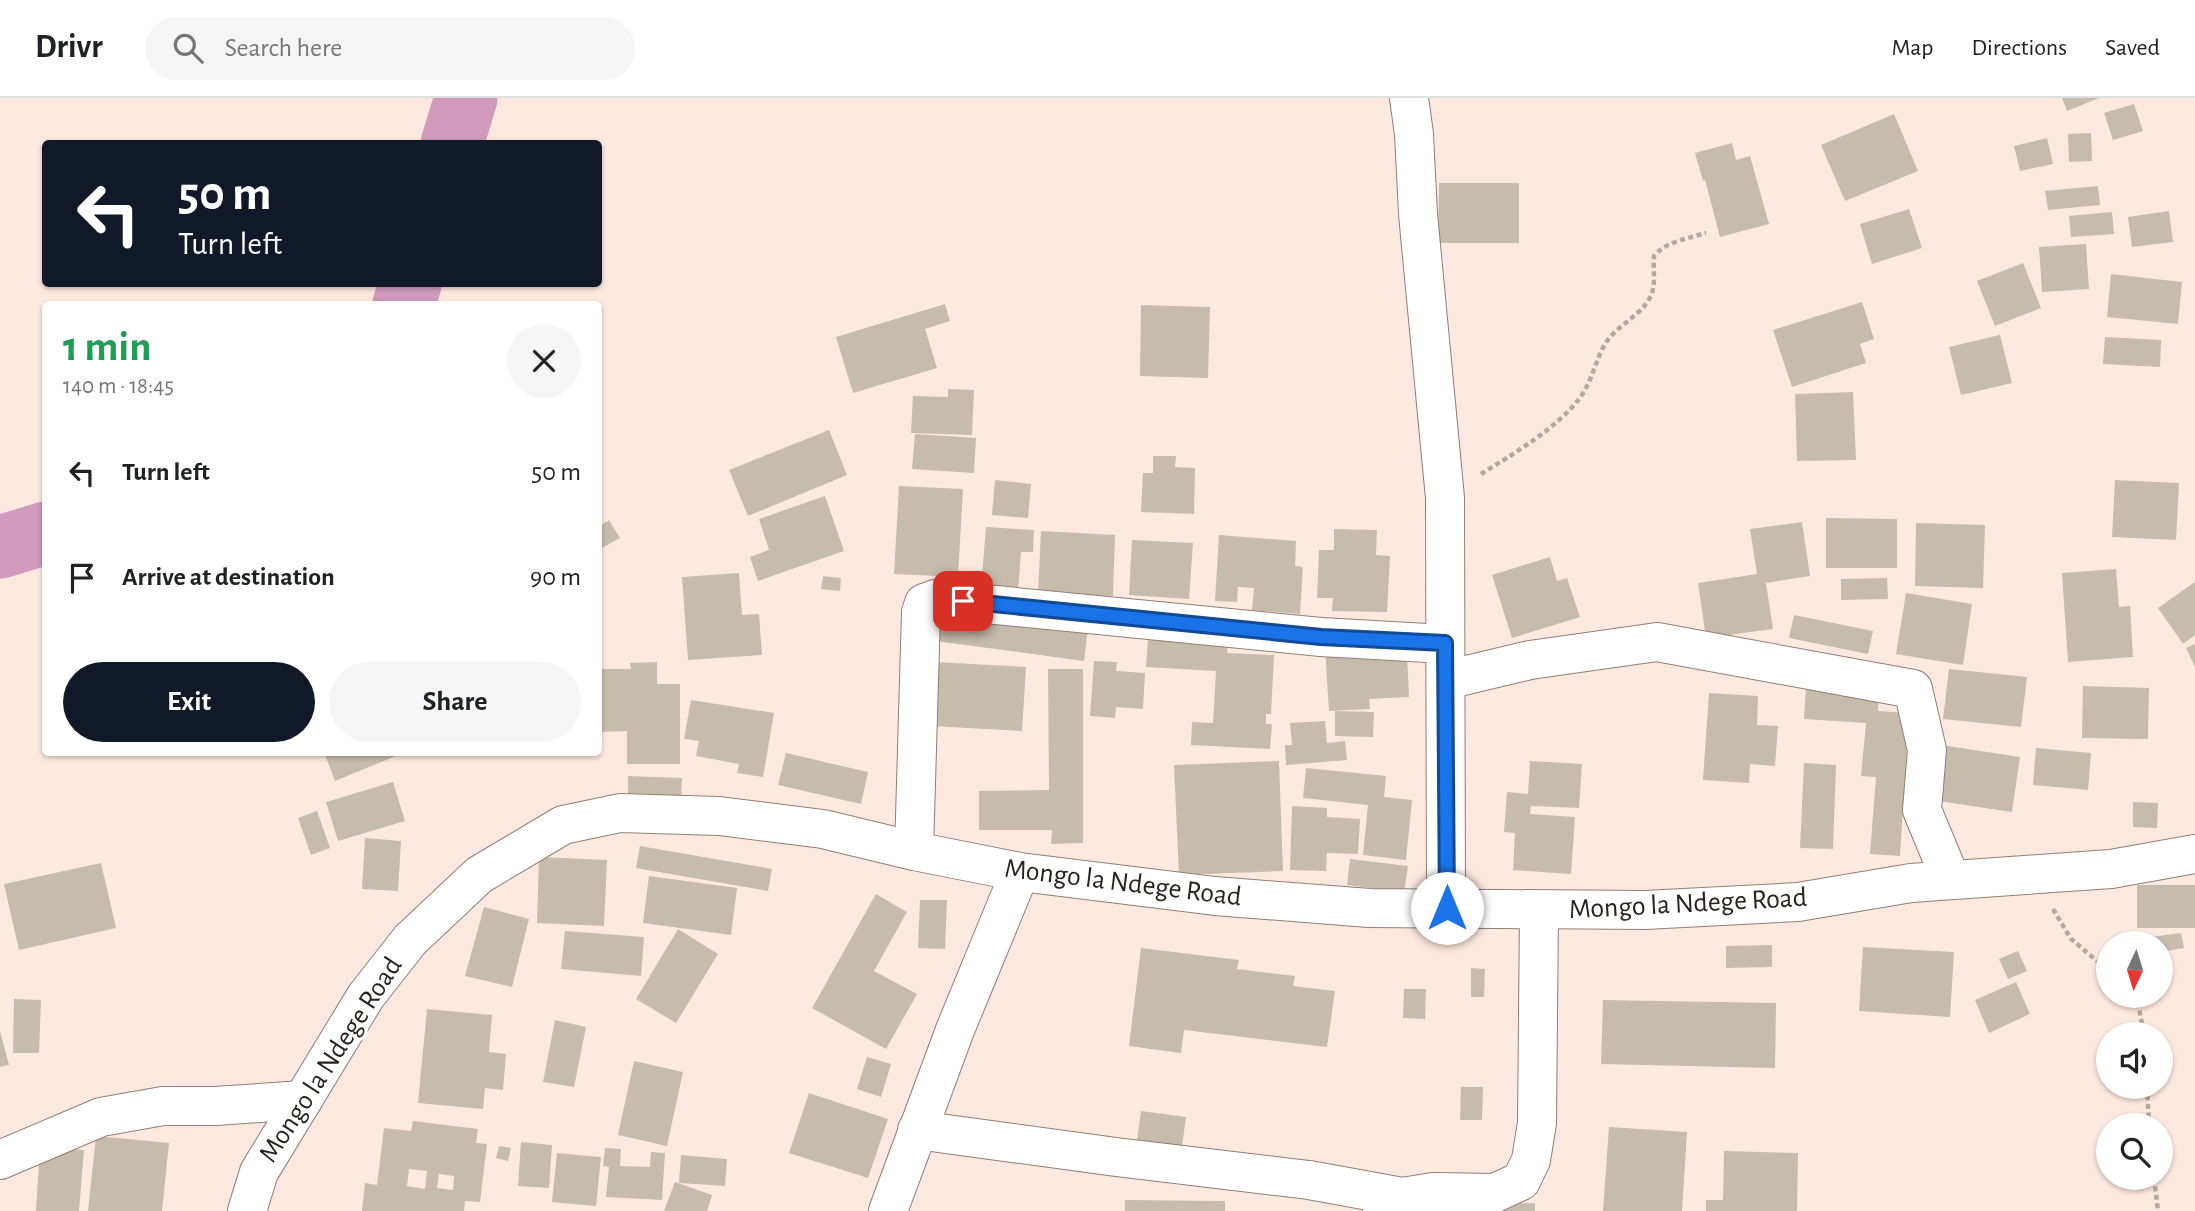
<!DOCTYPE html>
<meta charset="utf-8">
<style>
body{margin:0;font-family:"Alegreya Sans",sans-serif;background:#f6f6f6;color:#202124;height:100vh;display:flex;flex-direction:column;font-size:26px;white-space:nowrap}
*{box-sizing:border-box;margin:0}
p{font-size:23px;color:#757577}
.icon{flex:none;width:38px;height:38px;fill:none;stroke:currentColor;stroke-width:2;stroke-linecap:round;stroke-linejoin:round}
.map{position:relative;flex:1;overflow:hidden}
.sheet{position:absolute;left:42px;top:203px;width:560px;height:455px;display:flex;flex-direction:column;background:#fff;border-radius:7px;box-shadow:0 2px 5px #0004}
.sheet>*{flex:none}
.hud{position:absolute;left:42px;top:42px;width:560px;height:147px;border-radius:7px;box-shadow:0 2px 5px #0004;background:#111827;color:#fff;overflow:hidden}
.needle{width:46px;rotate:184deg}
.buttons{position:absolute;left:2096px;top:833px;display:grid;gap:14px}
.buttons a{display:grid;place-items:center;width:77px;height:77px;border-radius:50%;background:#fff;box-shadow:0 2px 5px #0004;font-size:35px}
.pin{position:absolute;display:grid;place-items:center;width:60px;height:60px;color:#fff;margin:-30px;border-radius:14px;box-shadow:0 4px 10px #0006}
.me{position:absolute;width:77px;margin:-38px;rotate:0deg;stroke-linejoin:round;filter:drop-shadow(0 0 5px #0008)}
.turn{display:flex;align-items:center;gap:24px;height:147px;padding:0 21px;font-size:32px}
.turn .icon{width:91px;height:91px;stroke-width:2.5}
.turn b{display:block;font-size:49px;line-height:60px}
.round{display:grid;place-items:center;flex:none;width:74px;height:74px;border-radius:37px;background:#f6f6f6}
.summary{display:flex;align-items:center;justify-content:space-between;height:119px;padding:0 21px}
h1{font-size:42px;font-weight:700;line-height:52px;color:#1e9e55}
.cta{display:flex;gap:14px;margin-top:auto;padding:14px 21px}
.cta a{flex:1;height:80px;border-radius:42px;background:#111827;color:#fff;font-size:28px;font-weight:700;line-height:80px;text-align:center}
.cta a+a{background:#f6f6f6;color:#202124}
ul{padding:0;list-style:none}
li{display:flex;align-items:center;gap:21px;height:105px;padding:0 21px}
li div{flex:1}
li b{display:block;font-size:26px}
li em{font-style:normal}
header{display:flex;align-items:center;gap:42px;box-sizing:border-box;height:98px;padding:0 35px;background:#fff;border-bottom:2px solid #e0e0e0}
header strong{font-size:33px}
nav{display:flex;gap:38px;margin-inline-start:auto;font-size:24px}
.search{width:490px;height:63px;background:#f6f6f6;display:flex;align-items:center;gap:18px;box-sizing:border-box;padding:0 24px;border-radius:38px;color:#757577;font-size:26px}
.map>svg:first-child{display:block}
.lines{fill:none;stroke-linecap:round;stroke-linejoin:round}
.river{stroke:#cf9abc;stroke-width:63}
.building{fill:#c6bcab;fill-rule:evenodd}
.minor-casing{stroke:#917e76;stroke-width:40}
.path{stroke:#b7a69f;stroke-width:4.5;stroke-dasharray:5 3.5;stroke-linecap:butt}
.minor{stroke:#fff;stroke-width:38}
.route-casing{stroke:#114b97;stroke-width:18}
.route{stroke:#1a73e8;stroke-width:12}
.labels{text-anchor:middle;dominant-baseline:central;stroke-width:6;stroke-linejoin:round;paint-order:stroke}
.street-label{font-size:28px;fill:#29221e;stroke:#fff}
</style>
<header>
<strong>Drivr</strong>
<div class="search"><svg class="icon" aria-label="search" viewBox="0 0 24 24"><circle cx="10" cy="10" r="6"/><path d="M15 15l6 6"/></svg>Search here</div>
<nav><a>Map</a><a>Directions</a><a>Saved</a></nav>
</header>
<div class="map">
<svg width="2195" height="1113" viewBox="0 0 2195 1113">
<rect width="100%" height="100%" fill="#fee9e0"/>
<g class="lines">
<g class="river">
<polyline points="452,46 466,0"/>
<polyline points="404,206 410,186"/>
<polyline points="0,449 46,435"/>
</g>
</g>
<g class="building">
<polygon points="2062,0 2099,0 2067,13"/>
<polygon points="2134,6 2143,33 2113,42 2104,15"/>
<polygon points="1894,16 1918,73 1845,103 1821,47"/>
<polygon points="2091,35 2092,63 2069,64 2068,36"/>
<polygon points="2047,40 2053,66 2020,73 2014,48"/>
<polygon points="1732,45 1736,62 1750,58 1769,126 1720,139 1705,82 1703,83 1695,55"/>
<polygon points="1439,85 1519,85 1519,145 1438,145"/>
<polygon points="2098,88 2100,107 2048,112 2045,93"/>
<polygon points="1909,111 1922,150 1872,166 1860,126"/>
<polygon points="2169,113 2173,144 2132,149 2128,119"/>
<polygon points="2112,114 2114,136 2071,139 2069,118"/>
<polygon points="2086,146 2089,191 2042,194 2039,149"/>
<polygon points="2023,165 2041,210 1995,228 1977,183"/>
<polygon points="2111,176 2182,184 2178,226 2107,219"/>
<polygon points="1862,204 1874,241 1860,246 1866,265 1792,289 1773,232"/>
<polygon points="945,206 950,223 925,231 937,270 853,295 836,239"/>
<polygon points="1141,207 1210,209 1208,280 1140,278"/>
<polygon points="2000,237 2012,285 1961,297 1949,249"/>
<polygon points="2105,239 2161,242 2160,269 2103,266"/>
<polygon points="948,291 974,292 972,337 911,335 913,298 948,299"/>
<polygon points="1853,294 1856,362 1797,363 1795,296"/>
<polygon points="829,332 847,377 748,418 729,372"/>
<polygon points="915,336 976,340 974,375 912,371"/>
<polygon points="1153,358 1176,358 1175,369 1195,370 1194,416 1141,414 1143,375 1153,375"/>
<polygon points="995,382 1031,386 1028,420 992,417"/>
<polygon points="2115,382 2179,385 2176,442 2112,439"/>
<polygon points="899,388 963,391 958,479 894,476"/>
<polygon points="825,398 844,453 758,483 750,459 769,452 759,421"/>
<polygon points="1826,420 1897,421 1897,470 1826,470"/>
<polygon points="609,422 620,440 598,452 598,429"/>
<polygon points="1802,424 1810,478 1766,485 1773,531 1706,540 1698,485 1757,476 1750,431"/>
<polygon points="1916,425 1985,427 1983,490 1915,488"/>
<polygon points="986,429 1034,432 1033,454 1021,454 1018,493 981,491"/>
<polygon points="1334,431 1377,432 1376,457 1390,458 1387,514 1332,513 1333,500 1317,500 1319,452 1334,452"/>
<polygon points="1041,433 1115,437 1113,498 1038,496"/>
<polygon points="1219,437 1296,443 1295,468 1303,469 1300,516 1252,512 1254,490 1238,489 1237,504 1215,503"/>
<polygon points="1132,442 1193,445 1189,501 1129,497"/>
<polygon points="1550,459 1557,483 1567,480 1580,519 1512,540 1492,477"/>
<polygon points="2116,471 2119,509 2130,508 2133,559 2068,564 2062,475"/>
<polygon points="739,475 742,517 759,516 762,557 688,562 682,479"/>
<polygon points="823,478 841,480 840,493 821,491"/>
<polygon points="1887,480 1888,501 1841,502 1841,481"/>
<polygon points="2195,484 2195,537 2183,546 2158,510"/>
<polygon points="1906,495 1972,506 1963,567 1896,556"/>
<polygon points="932,510 1088,530 1084,563 928,542"/>
<polygon points="1794,517 1873,533 1868,556 1789,540"/>
<polygon points="1148,541 1228,545 1227,555 1274,557 1271,616 1266,616 1266,626 1272,626 1270,651 1191,647 1192,624 1213,625 1216,573 1146,569"/>
<polygon points="2195,546 2195,569 2186,550"/>
<polygon points="1325,551 1407,556 1409,599 1369,601 1370,611 1329,613"/>
<polygon points="1094,563 1117,564 1116,573 1145,575 1143,611 1116,609 1115,620 1090,618"/>
<polygon points="657,564 657,586 680,586 680,666 627,666 627,633 599,634 599,571 631,571 630,565"/>
<polygon points="935,564 1026,569 1022,633 931,628"/>
<polygon points="1048,571 1083,571 1083,745 1051,746 1052,732 979,732 979,693 1049,692"/>
<polygon points="1949,571 2027,579 2021,629 1943,621"/>
<polygon points="2083,588 2149,590 2148,641 2082,640"/>
<polygon points="1806,589 1879,594 1878,613 1909,615 1900,758 1870,756 1876,679 1861,678 1866,625 1804,621"/>
<polygon points="1709,595 1758,598 1757,627 1778,628 1775,668 1750,666 1749,685 1703,682"/>
<polygon points="691,602 774,615 763,679 737,675 739,666 696,658 699,643 684,641"/>
<polygon points="1335,613 1374,614 1373,639 1335,638"/>
<polygon points="1325,623 1327,645 1345,643 1347,662 1286,667 1285,647 1292,647 1290,625"/>
<polygon points="1941,647 2020,659 2012,714 1932,702"/>
<polygon points="2036,650 2091,655 2088,692 2033,687"/>
<polygon points="324,654 403,654 403,655 335,683"/>
<polygon points="786,655 868,674 861,706 778,687"/>
<polygon points="1279,663 1283,773 1179,777 1174,667"/>
<polygon points="1530,663 1582,666 1579,710 1531,708 1530,716 1575,719 1571,776 1513,772 1515,735 1504,734 1507,694 1528,696"/>
<polygon points="1804,665 1836,667 1833,751 1800,750"/>
<polygon points="1306,670 1386,678 1384,699 1412,702 1406,762 1363,757 1368,707 1303,700"/>
<polygon points="628,678 682,680 681,703 628,701"/>
<polygon points="393,684 405,723 338,743 326,704"/>
<polygon points="2133,704 2158,705 2157,730 2133,729"/>
<polygon points="1292,708 1327,710 1327,719 1360,721 1358,756 1327,755 1326,773 1290,772"/>
<polygon points="317,713 330,750 311,757 298,720"/>
<polygon points="365,740 401,743 398,793 362,791"/>
<polygon points="640,748 772,771 768,793 636,770"/>
<polygon points="539,759 607,762 604,828 537,825"/>
<polygon points="1350,761 1408,768 1404,794 1347,787"/>
<polygon points="101,765 116,830 19,852 4,786"/>
<polygon points="649,778 737,790 731,837 643,825"/>
<rect x="2137" y="787" width="58" height="43"/>
<polygon points="876,796 907,814 874,873 917,896 886,951 812,910"/>
<polygon points="920,802 947,802 945,851 918,850"/>
<polygon points="484,809 529,821 512,889 465,878"/>
<polygon points="678,831 718,856 676,925 636,901"/>
<polygon points="565,833 644,839 641,878 561,871"/>
<polygon points="2181,835 2184,850 2161,854 2161,845 2137,845 2136,841"/>
<polygon points="1772,847 1772,869 1726,870 1726,848"/>
<polygon points="1863,849 1954,854 1950,919 1859,913"/>
<polygon points="1141,850 1239,862 1237,871 1295,878 1293,888 1335,893 1327,949 1184,932 1181,955 1129,948"/>
<polygon points="2018,853 2027,873 2008,881 1999,861"/>
<polygon points="1471,870 1485,871 1484,899 1471,899"/>
<polygon points="2016,884 2030,916 1989,935 1975,902"/>
<polygon points="1404,891 1426,891 1425,921 1403,920"/>
<polygon points="14,901 41,902 39,955 13,955"/>
<polygon points="1603,902 1776,905 1775,970 1601,966"/>
<polygon points="427,911 492,917 489,954 506,956 503,992 485,990 483,1011 418,1005"/>
<polygon points="555,922 586,929 574,989 543,984"/>
<polygon points="0,933 9,967 0,969"/>
<polygon points="867,959 891,966 881,999 857,991"/>
<polygon points="634,963 683,974 667,1048 618,1037"/>
<polygon points="1461,989 1483,989 1482,1022 1460,1022"/>
<polygon points="809,995 888,1021 868,1080 789,1055"/>
<polygon points="1141,1013 1186,1019 1180,1063 1135,1057"/>
<path d="M413 1023 478 1031 476 1045 487 1046 480 1104 465 1103 464 1113H362L365 1085 377 1087 384 1030 411 1033ZM409 1071 427 1073 425 1091 407 1088ZM439 1076 454 1078 453 1092 437 1090Z"/>
<polygon points="1609,1029 1687,1034 1682,1113 1603,1113"/>
<polygon points="96,1038 169,1045 162,1113 88,1113"/>
<polygon points="521,1044 552,1047 549,1090 518,1088"/>
<polygon points="499,1048 511,1050 508,1063 496,1060"/>
<polygon points="40,1049 84,1052 79,1113 36,1113"/>
<polygon points="605,1050 621,1051 620,1068 650,1069 651,1054 665,1055 662,1102 606,1099 609,1069 603,1068"/>
<polygon points="1724,1053 1798,1055 1797,1113 1706,1113 1706,1102 1723,1102"/>
<polygon points="557,1055 601,1059 596,1108 552,1104"/>
<polygon points="681,1057 727,1061 725,1088 679,1085"/>
<polygon points="675,1084 712,1097 707,1113 664,1113"/>
<polygon points="1125,1102 1225,1103 1225,1113 1125,1113"/>
<polygon points="1535,1105 1535,1113 1434,1113 1434,1107"/>
</g>
<g class="lines">
<defs>
<g id="minor">
<polyline points="1409,0 1414,36 1418,116 1445,400 1446,811"/>
<polyline points="1446,582 1530,562 1657,544 1913,591 1927,652 1922,712 1951,782"/>
<polyline points="914,753 921,514 924,505 935,501 1321,539 1445,546"/>
<polyline points="917,1032 1116,1059 1309,1082 1402,1099"/>
<polyline points="0,1062 101,1019 163,1008 215,1008 303,1002"/>
<polyline points="247,1113 259,1074 366,898 410,842 479,777 563,727 620,715 719,718 823,731 914,753 1020,774 1215,798 1369,810 1645,812 1798,804 1911,785 2111,771 2195,756"/>
<polyline points="888,1113 955,932 1020,774"/>
<polyline points="1382,1113 1402,1099 1433,1094 1495,1095 1521,1083 1531,1062 1537,1025 1539,812"/>
</g>
</defs>
<use href="#minor" class="minor-casing"/>
<g class="path">
<path d="M1481 376C1513 356 1556 331 1579 301 1593 283 1595 261 1607 243 1620 225 1649 213 1653 191 1655 180 1653 169 1654 158 1665 144 1689 140 1706 135"/>
<polyline points="2053,811 2071,841 2109,873"/>
<polyline points="2132,898 2138,905 2144,936"/>
<polyline points="2147,989 2149,1027"/>
<polyline points="2154,1080 2158,1113"/>
</g>
<use href="#minor" class="minor"/>
</g>
<g class="lines">
<defs>
<polyline id="route" points="963,503 1321,539 1445,545 1447,810"/>
</defs>
<use href="#route" class="route-casing"/>
<use href="#route" class="route"/>
</g>
<g class="labels">
<g class="street-label">
<text transform="translate(1123 785) rotate(7)">Mongo la Ndege Road</text>
<text transform="translate(1688 806) rotate(-3)">Mongo la Ndege Road</text>
<text transform="translate(331 962) rotate(-57)">Mongo la Ndege Road</text>
</g>
</g>
</svg>
<div class="buttons">
<a><svg class="needle" viewBox="-14 -14 28 28"><path d="M0-13l5 13h-10z" fill="#e53935"/><path d="M0 13l5-13h-10z" fill="#757577"/></svg></a>
<a><svg class="icon" aria-label="sound" viewBox="0 0 24 24"><path d="M4 9h4l5-4v14l-5-4H4zM17 9q2 3 0 6"/></svg></a>
<a><svg class="icon" aria-label="search" viewBox="0 0 24 24"><circle cx="10" cy="10" r="6"/><path d="M15 15l6 6"/></svg></a>
</div>
<div class="pin" style="left:963px;top:503px;background:#d93025"><svg class="icon" aria-label="arrive" viewBox="0 0 24 24"><path d="M6 21V4h12l-3 4 3 4H6"/></svg></div>
<svg class="me" style="left:1447px;top:810px" viewBox="-20 -20 40 40"><circle r="19" fill="#fff"/><path d="M0-13L10 11 0 6-10 11z" fill="#1a73e8"/></svg>
<div class="hud">
<div class="turn"><svg class="icon" aria-label="left" viewBox="0 0 24 24"><path d="M17 20v-9H6M10 6l-5 5 5 5"/></svg><div><b>50 m</b>Turn left</div></div>
</div>
<section class="sheet">
<div class="summary"><div><h1>1 min</h1><p>140 m · 18:45</p></div><a class="round"><svg class="icon" aria-label="close" viewBox="0 0 24 24"><path d="M6 6l12 12M18 6L6 18"/></svg></a></div>
<ul>
<li><svg class="icon" aria-label="left" viewBox="0 0 24 24"><path d="M17 20v-9H6M10 6l-5 5 5 5"/></svg><div><b>Turn left</b></div><em>50 m</em></li>
<li><svg class="icon" aria-label="arrive" viewBox="0 0 24 24"><path d="M6 21V4h12l-3 4 3 4H6"/></svg><div><b>Arrive at destination</b></div><em>90 m</em></li>
</ul>
<div class="cta"><a>Exit</a><a>Share</a></div>
</section>
</div>
